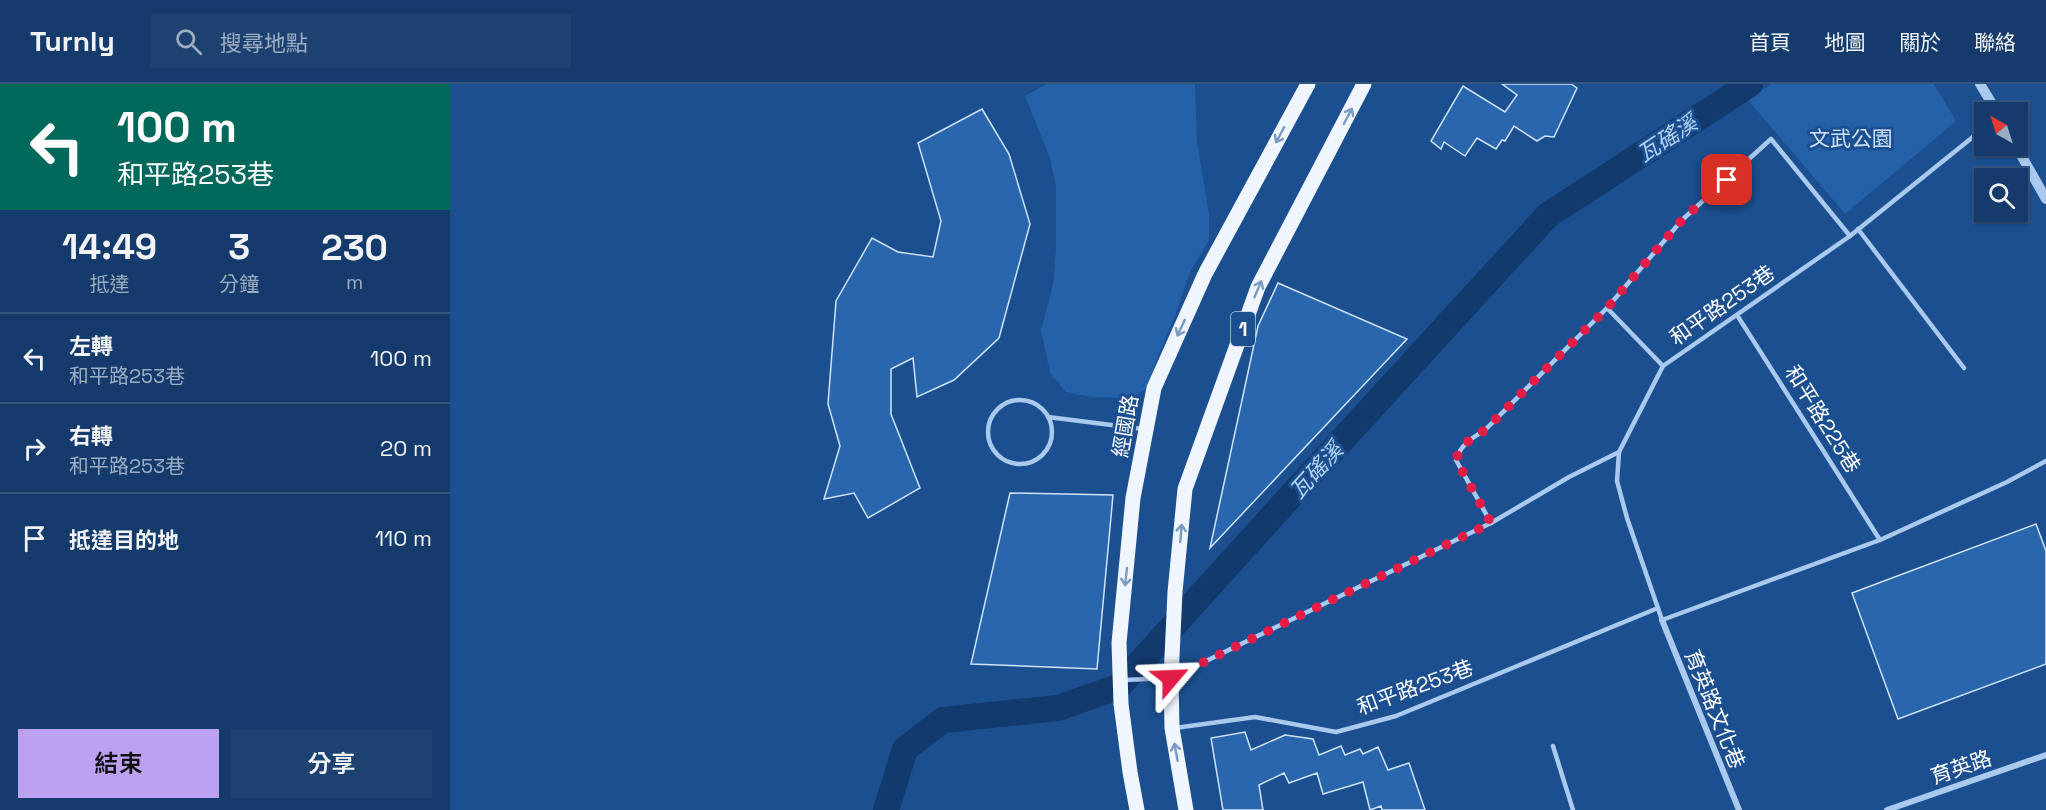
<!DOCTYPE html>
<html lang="zh-TW">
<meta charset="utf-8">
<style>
body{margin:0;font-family:"Space Grotesk","Noto Sans TC",sans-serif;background:#1d4271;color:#f1f3f6;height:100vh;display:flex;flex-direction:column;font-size:22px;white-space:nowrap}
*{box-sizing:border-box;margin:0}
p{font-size:20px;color:#9dadc1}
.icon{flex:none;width:33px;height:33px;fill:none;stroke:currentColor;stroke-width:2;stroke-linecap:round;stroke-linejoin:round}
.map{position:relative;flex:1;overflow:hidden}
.side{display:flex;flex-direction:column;background:#143b6b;width:450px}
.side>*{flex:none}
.guide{background:#00695c;color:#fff;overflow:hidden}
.needle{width:39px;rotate:321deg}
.tools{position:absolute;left:1524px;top:18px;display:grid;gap:12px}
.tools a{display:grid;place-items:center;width:54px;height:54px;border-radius:0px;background:#143b6b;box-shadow:0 2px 4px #0004,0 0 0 2px #33557e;font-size:30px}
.pin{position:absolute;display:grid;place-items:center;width:51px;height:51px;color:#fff;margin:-26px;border-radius:12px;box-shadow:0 3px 9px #0006}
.me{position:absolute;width:66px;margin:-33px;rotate:64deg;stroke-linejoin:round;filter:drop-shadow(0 0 4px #0008)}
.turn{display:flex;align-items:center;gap:21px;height:126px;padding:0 18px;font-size:27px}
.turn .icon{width:78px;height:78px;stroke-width:2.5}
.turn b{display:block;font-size:42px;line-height:51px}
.eta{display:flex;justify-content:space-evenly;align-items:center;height:102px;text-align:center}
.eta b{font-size:36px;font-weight:600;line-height:42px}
.primary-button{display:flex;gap:12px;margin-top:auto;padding:12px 18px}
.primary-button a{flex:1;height:69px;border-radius:0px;background:#bca0f2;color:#111;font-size:24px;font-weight:600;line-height:69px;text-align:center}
.primary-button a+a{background:#1d4271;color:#f1f3f6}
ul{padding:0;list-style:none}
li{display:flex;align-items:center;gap:18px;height:90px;padding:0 18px;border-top:2px solid #33557e}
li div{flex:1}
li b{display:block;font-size:22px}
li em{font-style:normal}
header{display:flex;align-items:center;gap:36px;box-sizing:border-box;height:84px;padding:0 30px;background:#143b6b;border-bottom:2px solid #33557e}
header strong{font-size:28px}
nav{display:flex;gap:33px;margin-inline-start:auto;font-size:21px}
.search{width:420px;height:54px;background:#1d4271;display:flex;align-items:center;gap:15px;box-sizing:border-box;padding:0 21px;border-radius:0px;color:#9dadc1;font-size:22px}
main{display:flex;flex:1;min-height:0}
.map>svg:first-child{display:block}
.green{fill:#2461a8}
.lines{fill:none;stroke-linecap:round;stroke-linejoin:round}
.canal{stroke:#123a6d;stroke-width:26}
.building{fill:#2a66ad;stroke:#cfe3fa;stroke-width:1.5}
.service{stroke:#a9c9ee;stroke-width:4.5}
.minor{stroke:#a9c9ee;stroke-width:6}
.tertiary{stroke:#a9c9ee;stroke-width:10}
.primary{stroke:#f0f6ff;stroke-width:15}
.oneway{stroke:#7b9ac1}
.route{stroke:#e11d48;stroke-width:10;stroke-dasharray:0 18}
.labels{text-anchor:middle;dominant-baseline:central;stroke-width:6;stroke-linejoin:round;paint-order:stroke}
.shield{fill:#1b4f8f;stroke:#bbcadd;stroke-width:1.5}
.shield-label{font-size:20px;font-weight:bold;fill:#fff}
.park-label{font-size:21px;fill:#cfe3fa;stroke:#1b4f8f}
.street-label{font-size:21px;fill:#fff;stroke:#1b4f8f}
.water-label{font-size:22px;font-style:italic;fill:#b5d3f5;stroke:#1b4f8f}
</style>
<header>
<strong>Turnly</strong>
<div class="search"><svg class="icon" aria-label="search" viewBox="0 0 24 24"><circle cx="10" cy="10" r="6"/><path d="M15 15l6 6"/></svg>搜尋地點</div>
<nav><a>首頁</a><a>地圖</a><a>關於</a><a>聯絡</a></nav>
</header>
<main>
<section class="side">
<div class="guide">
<div class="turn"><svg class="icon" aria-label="left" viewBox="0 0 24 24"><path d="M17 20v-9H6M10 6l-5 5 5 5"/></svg><div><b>100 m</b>和平路253巷</div></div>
</div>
<div class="eta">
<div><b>14:49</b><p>抵達</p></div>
<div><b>3</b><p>分鐘</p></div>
<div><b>230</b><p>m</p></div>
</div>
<ul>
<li><svg class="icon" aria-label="left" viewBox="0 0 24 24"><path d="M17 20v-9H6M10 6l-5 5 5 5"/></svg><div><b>左轉</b><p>和平路253巷</p></div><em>100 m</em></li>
<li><svg class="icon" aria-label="right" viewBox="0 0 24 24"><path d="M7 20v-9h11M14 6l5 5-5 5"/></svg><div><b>右轉</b><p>和平路253巷</p></div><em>20 m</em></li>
<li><svg class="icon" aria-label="arrive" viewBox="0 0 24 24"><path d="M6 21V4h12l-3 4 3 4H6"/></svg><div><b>抵達目的地</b></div><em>110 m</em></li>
</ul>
<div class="primary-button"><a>結束</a><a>分享</a></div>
</section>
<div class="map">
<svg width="1596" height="726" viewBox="0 0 1596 726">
<rect width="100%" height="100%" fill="#1b4f8f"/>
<g class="green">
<polygon points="597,0 745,0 747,59 759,130 759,156 740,188 724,235 708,272 696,305 684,313 670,314 641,313 616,308 600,289 591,246 603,201 606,165 606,103 600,74 575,12"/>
<polygon points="1321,0 1484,0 1506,37 1395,130 1298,16"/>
</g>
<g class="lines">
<polyline class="canal" points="436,726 455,665 493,636 608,624 668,603 828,426 1098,131 1300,0"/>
</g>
<g class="building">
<polygon points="1052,0 1121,0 1127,4 1104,53 1095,52 1087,57 1064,42 1055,57 1052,56 1046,65 1027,54 1015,72 994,58 991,65 981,57 1013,2 1055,28 1067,11"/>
<polygon points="532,25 559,70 580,140 549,254 504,296 467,313 463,274 441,285 441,330 470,404 418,434 404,409 374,415 390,362 378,320 386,217 422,154 448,168 483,173 491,137 468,59"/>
<polygon points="828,199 957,255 760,464 808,242"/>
<polygon points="560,409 663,411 647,585 521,580"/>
<polygon points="1586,440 1596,467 1596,580 1448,635 1402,509"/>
<polygon points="795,648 801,666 835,651 863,655 869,671 891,662 895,671 910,665 913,670 928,663 938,686 959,679 975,726 932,726 931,722 920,726 913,698 873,710 867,689 839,699 834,689 809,701 813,726 773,726 761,654"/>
</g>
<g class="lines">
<g class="service">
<polyline points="1534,44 1400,152 1213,282 1169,368 1167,397 1177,434 1212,536 1430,456 1557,398 1596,377"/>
<polyline points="1408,145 1514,284"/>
<polyline points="1157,224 1213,282"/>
<polyline points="1287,231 1430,456"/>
<circle cx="570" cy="348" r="32"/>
<polyline points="598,333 693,345"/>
<path d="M1041 439 1006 376C1011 360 1021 355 1035 346L1157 224 1232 136 1321 55 1400 152"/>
<polyline points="674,596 721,594 1041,439 1119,393 1169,368"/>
<polyline points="725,644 805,633 886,648 946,632 1208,524"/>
<polyline points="1103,662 1123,726"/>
</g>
<g class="minor">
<polyline points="1212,536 1289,726"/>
<polyline points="1437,726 1596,671"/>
</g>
<g class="tertiary">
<polyline points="1530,0 1547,28"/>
<polyline points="1566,62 1596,115"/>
</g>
<g class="primary">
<polyline points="687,726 680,688 671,620 669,559 683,414 704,304 755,190 858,0"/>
<polyline points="736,726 722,644 721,594 725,508 735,405 808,203 914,0"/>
</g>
</g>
<defs><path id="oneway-shaft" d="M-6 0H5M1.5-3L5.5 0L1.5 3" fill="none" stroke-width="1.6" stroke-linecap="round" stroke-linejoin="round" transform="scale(1.5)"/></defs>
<g class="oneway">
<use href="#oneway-shaft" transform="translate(898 32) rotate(-62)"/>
<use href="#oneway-shaft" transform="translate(830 51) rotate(118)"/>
<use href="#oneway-shaft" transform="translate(808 205) rotate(-67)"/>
<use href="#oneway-shaft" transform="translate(731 244) rotate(115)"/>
<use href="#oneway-shaft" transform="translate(731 449) rotate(-85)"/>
<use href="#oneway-shaft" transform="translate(676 493) rotate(96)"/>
<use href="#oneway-shaft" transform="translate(726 668) rotate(-100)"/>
</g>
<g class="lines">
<path class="route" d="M721 594 1041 439 1006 376C1011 360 1021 355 1035 346L1157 224 1232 136 1277 96"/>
</g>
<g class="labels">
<rect class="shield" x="781" y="228" width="24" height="34" rx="4.5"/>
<g class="shield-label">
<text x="793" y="245">1</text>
</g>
<g class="park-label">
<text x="1401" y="54">文武公園</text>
</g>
<g class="street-label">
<text transform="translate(1272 221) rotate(-35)">和平路253巷</text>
<text transform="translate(1373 335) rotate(58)">和平路225巷</text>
<text transform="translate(675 342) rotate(-80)">經國路</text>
<text transform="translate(965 603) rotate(-20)">和平路253巷</text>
<text transform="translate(1265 625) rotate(68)">育英路文化巷</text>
<text transform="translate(1511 683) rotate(-19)">育英路</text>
</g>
<g class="water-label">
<text transform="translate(1217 54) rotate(-33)">瓦磘溪</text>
<text transform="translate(866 386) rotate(-48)">瓦磘溪</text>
</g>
</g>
</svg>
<div class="tools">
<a><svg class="needle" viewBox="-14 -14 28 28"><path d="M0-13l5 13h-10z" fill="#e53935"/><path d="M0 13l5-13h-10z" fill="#9dadc1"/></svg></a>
<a><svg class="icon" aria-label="search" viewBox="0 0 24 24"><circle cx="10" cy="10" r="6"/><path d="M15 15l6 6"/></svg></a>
</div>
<div class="pin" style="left:1277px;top:96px;background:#d93025"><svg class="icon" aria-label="arrive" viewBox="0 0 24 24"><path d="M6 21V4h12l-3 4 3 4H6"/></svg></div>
<svg class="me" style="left:721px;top:594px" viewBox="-20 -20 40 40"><path d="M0-17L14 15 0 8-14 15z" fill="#e11d48" stroke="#fff" stroke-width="4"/></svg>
</div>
</main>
